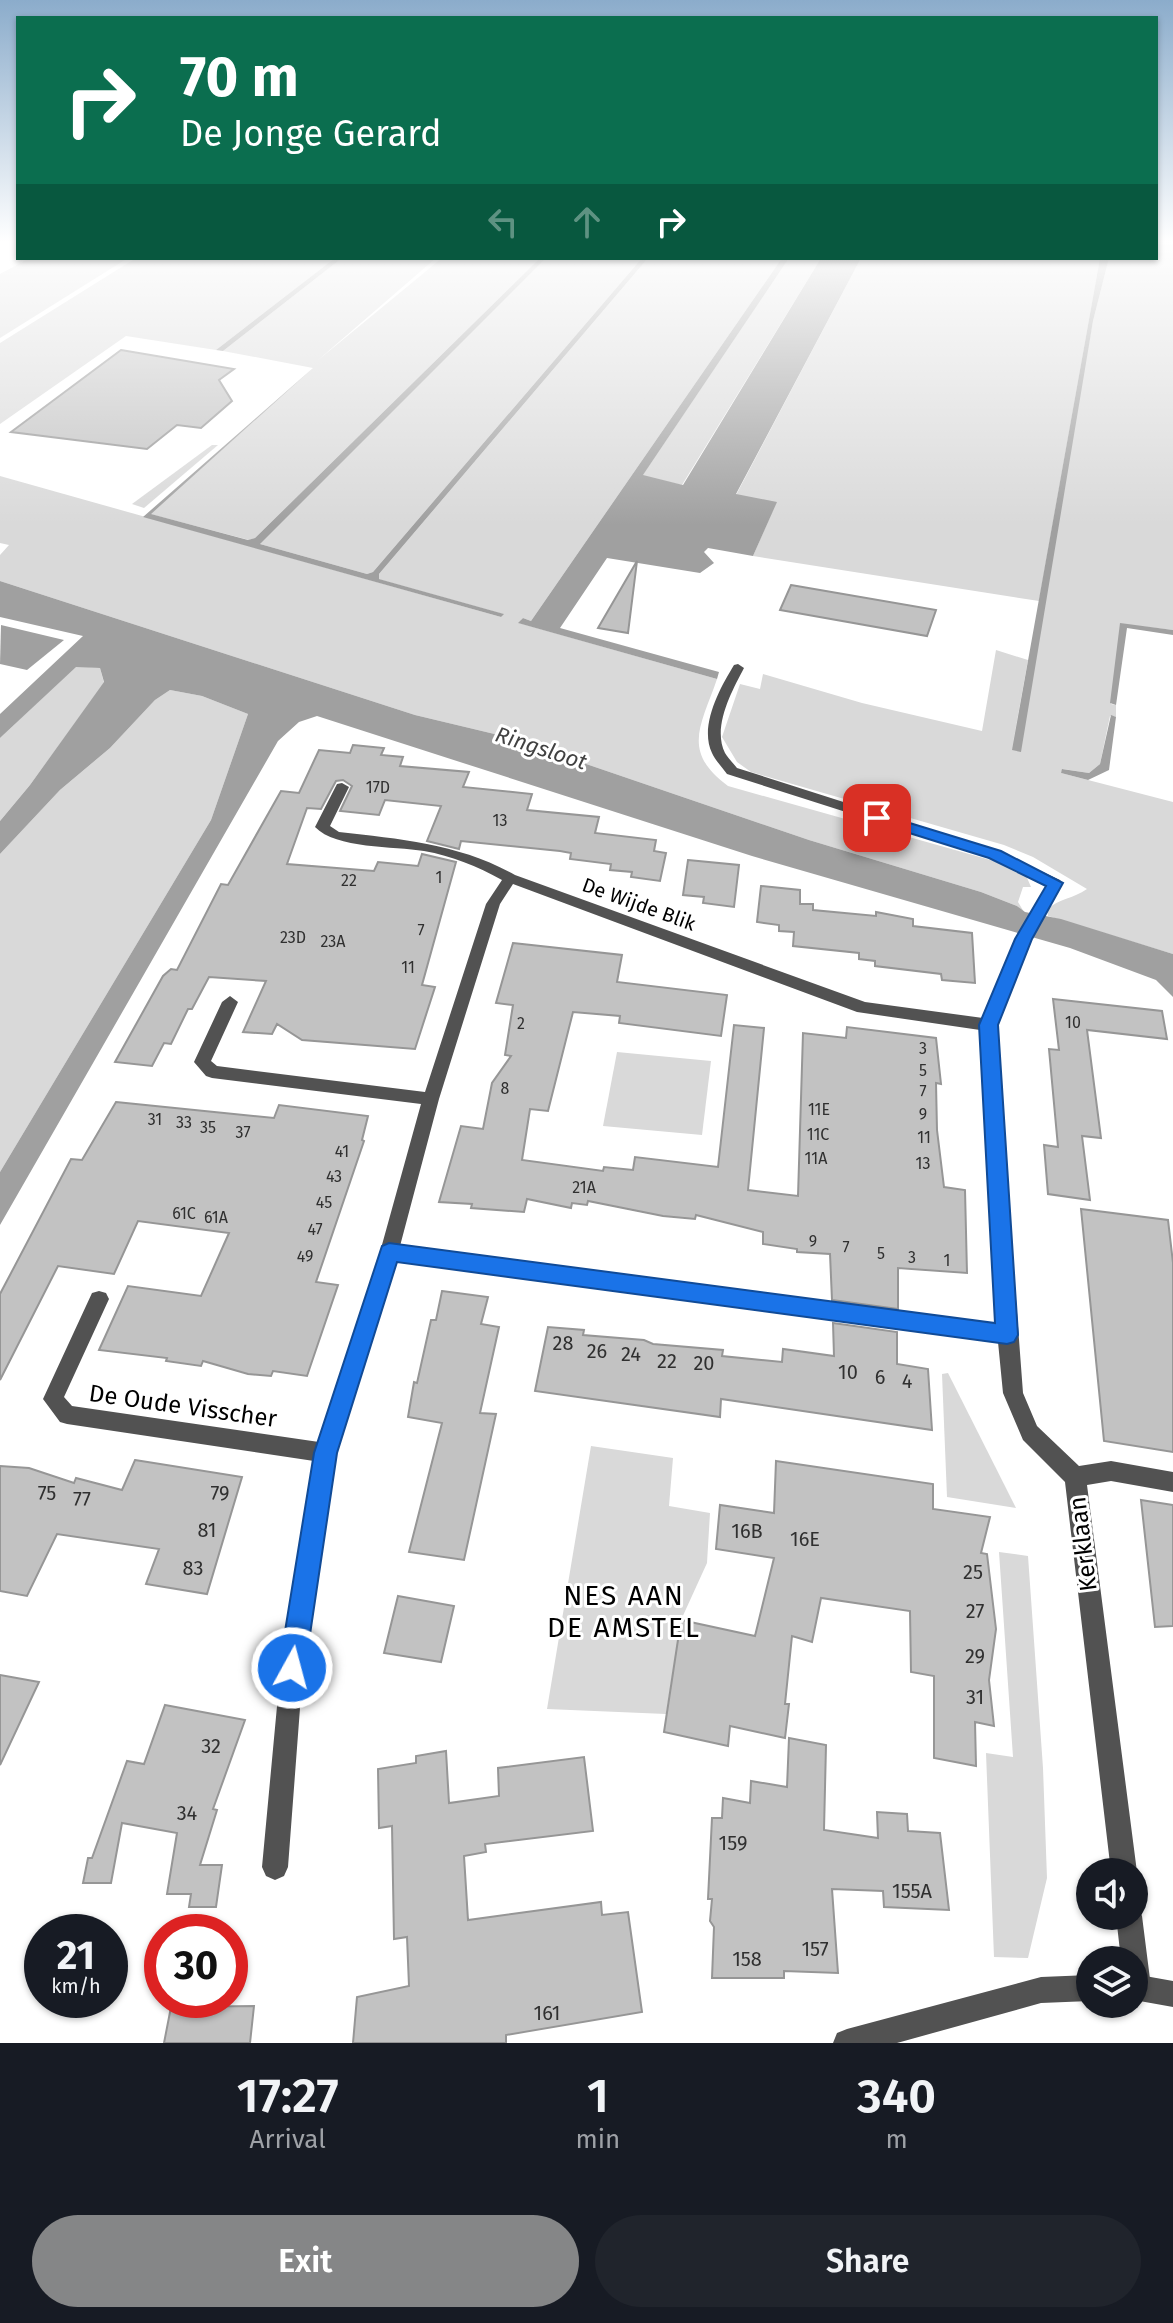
<!DOCTYPE html>
<style>
body{margin:0;font-family:"Fira Sans",sans-serif;background:#20242c;color:#f1f3f6;height:100vh;display:flex;flex-direction:column;font-size:30px;white-space:nowrap}
*{box-sizing:border-box;margin:0}
p{font-size:26px;color:#9ea1a6}
.icon{flex:none;width:44px;height:44px;fill:none;stroke:currentColor;stroke-width:2;stroke-linecap:round;stroke-linejoin:round}
.map{position:relative;height:2043px;overflow:hidden}
.panel{display:flex;flex-direction:column;background:#171b24;flex:1}
.panel>*{flex:none}
.guide{position:absolute;left:16px;top:16px;width:1142px;height:244px;border-radius:0px;box-shadow:0 2px 6px #0004;background:#0b6e4f;color:#fff;overflow:hidden}
.tools{position:absolute;left:1076px;top:1858px;display:grid;gap:16px}
.tools a{display:grid;place-items:center;width:72px;height:72px;border-radius:50%;background:#171b24;box-shadow:0 2px 6px #0004;font-size:40px}
.speed{position:absolute;left:24px;top:1914px;display:flex;gap:16px;font-size:40px;font-weight:700;text-align:center}
.speed>*{display:grid;place-content:center;width:104px;height:104px;border-radius:50%;background:#171b24;box-shadow:0 2px 6px #0004;line-height:1}
.speed small{font-size:20px;font-weight:400}
.speed .limit{border:12px solid #d22;background:#fff;color:#111}
.pin{position:absolute;display:grid;place-items:center;width:68px;height:68px;color:#fff;margin:-34px;border-radius:16px;box-shadow:0 4px 12px #0006}
.me{position:absolute;width:88px;margin:-44px;rotate:7deg;stroke-linejoin:round;filter:drop-shadow(0 0 6px #0008)}
.turn{display:flex;align-items:center;gap:28px;height:168px;padding:0 32px;font-size:36px}
.turn .icon{width:104px;height:104px;stroke-width:2.5}
.turn b{display:block;font-size:56px;line-height:68px}
.lanes{display:flex;align-items:center;height:76px;padding:0 32px;background:#0003;justify-content:center;gap:40px;direction:ltr}
.lanes .off{opacity:.35}
.eta{display:flex;justify-content:space-evenly;align-items:center;height:136px;text-align:center}
.eta b{font-size:48px;font-weight:600;line-height:56px}
.primary-button{display:flex;gap:16px;margin-top:auto;padding:16px 32px}
.primary-button a{flex:1;height:92px;border-radius:48px;background:#858687;color:#fff;font-size:32px;font-weight:600;line-height:92px;text-align:center}
.primary-button a+a{background:#20242c;color:#f1f3f6}
.map>svg:first-child{display:block}
.green{fill:#d9d9d9}
.water{fill:#a0a0a0}
.building{fill:#c2c2c2;stroke:#969696;stroke-width:2}
.lines{fill:none;stroke-linecap:round;stroke-linejoin:round}
.minor{fill:#525252;fill-rule:evenodd}
.tertiary{fill:#525252;fill-rule:evenodd}
.route{fill:#1a73e8;stroke:#114b97;stroke-width:2}
.labels{text-anchor:middle;dominant-baseline:central;stroke-width:6;stroke-linejoin:round;paint-order:stroke}
.number-label{font-size:16px;fill:#303030}
.street-label{font-size:20px;fill:#000;stroke:#fff}
.near-number-label{font-size:20px;fill:#303030}
.water-label{font-size:22px;font-style:italic;fill:#414141;stroke:#fff}
.near-street-label{font-size:24px;fill:#000;stroke:#fff}
.near-quarter-label{font-size:28px;letter-spacing:2px;fill:#000;stroke:#fff}
</style>
<div class="map">
<svg width="1173" height="2043" viewBox="0 0 1173 2043">
<rect width="100%" height="100%" fill="#fff"/>
<g class="green">
<path d="M1156 239H1173V630L1121 624 1111 704 1116 705V717L1110 716 1100 764 1089 773 1063 769 1061 773 1173 802V954L1048 916 1047 910C1059 898 1073 899 1087 889L1033 857 1004 845 751 772 737 762 722 737 740 684 760 689 763 674 862 703 982 731 996 650 1028 660 1012 749 1093 321 1109 258H1156Z"/>
<polygon points="30,258 128,258 0,338 0,274"/>
<polygon points="136,258 335,258 216,350 126,336 0,424 0,343"/>
<polygon points="342,258 436,258 317,361 442,258 540,258 255,538 249,540 150,514 313,368 223,351"/>
<polygon points="546,258 642,258 373,572 367,574 260,544 262,539"/>
<path d="M648 258H782L531 621 523 618 519 623 717 679C701 726 681 751 728 786L1001 863 1025 873 1031 887H1023L1018 902 1024 912 1017 906 981 892 809 840 507 737 415 715 0 581V555L9 545 0 543V476L501 617 503 614 378 579 379 574Z"/>
<polygon points="789,258 821,258 682,485 642,476"/>
<polygon points="861,258 1100,258 1039,601 753,556 776,503 736,495"/>
<polygon points="212,445 218,445 144,508 132,504"/>
<polygon points="76,666 100,668 104,683 30,785 0,821 0,738"/>
<polygon points="170,690 202,696 248,714 211,820 0,1172 0,854 60,790 110,748 155,700"/>
<polygon points="617,1052 711,1061 702,1135 603,1126"/>
<polygon points="948,1373 1016,1508 947,1497 942,1374"/>
<polygon points="591,1446 673,1458 669,1506 710,1513 707,1563 681,1620 666,1714 547,1709"/>
<polygon points="999,1552 1028,1556 1043,1768 1047,1878 1028,1958 994,1957 986,1753 1013,1757"/>
</g>
<g class="water">
<polygon points="335,258 342,258 223,351 216,350"/>
<polygon points="540,258 546,258 260,544 367,574 373,572 642,258 648,258 379,574 379,579 504,614 501,617 143,517 313,368 151,514 248,540 255,538"/>
<polygon points="782,258 789,258 643,475 683,485 821,258 861,258 736,494 777,502 753,556 708,548 704,552 714,563 700,573 607,558 560,628 719,672 717,679 518,623 523,618 531,621"/>
<polygon points="1100,258 1109,258 1093,321 1021,752 1012,750"/>
<polygon points="0,581 415,715 507,737 809,840 981,892 1017,906 1025,912 1061,919 1173,954 1173,997 1156,980 1070,948 752,856 317,716 299,722 278,741 0,1225 0,1172 211,820 248,714 202,696 170,690 155,700 110,748 60,790 0,854 0,821 30,785 104,682 100,668 76,667 0,738 0,714 83,636 0,617"/>
<polygon points="1120,623 1173,630 1173,635 1127,628 1116,705 1110,703"/>
<polygon points="1,625 64,640 27,670 0,664"/>
<polygon points="1111,715 1116,717 1109,770 1088,780 1061,773 1062,769 1089,773 1100,764"/>
</g>
<g class="building">
<polygon points="121,350 234,369 219,380 232,401 201,428 177,425 147,449 11,432"/>
<polygon points="637,561 628,633 598,628"/>
<polygon points="791,585 936,610 927,636 780,610"/>
<polygon points="353,745 384,748 381,755 403,757 400,766 469,772 463,787 532,794 527,810 599,817 595,833 656,840 654,851 666,853 660,881 631,877 632,872 610,870 611,864 570,859 571,853 560,851 461,841 459,849 427,841 441,806 385,800 379,815 340,811 352,786 343,780 336,781 321,809 307,808 287,864 374,871 378,862 418,866 422,854 456,862 422,985 435,987 415,1049 302,1040 277,1024 272,1034 243,1032 266,981 209,977 192,1009 188,1009 171,1044 164,1043 152,1066 115,1062 163,976 171,969 177,970 221,884 228,885 281,791 299,793 319,750 350,753"/>
<polygon points="688,860 739,865 734,907 703,903 704,897 683,895"/>
<polygon points="761,886 800,890 800,904 813,904 813,910 876,916 876,912 913,919 913,926 972,933 975,983 942,980 941,974 875,966 875,961 859,959 859,953 793,946 794,932 779,931 779,925 757,922"/>
<polygon points="513,943 622,955 617,982 727,995 721,1036 619,1023 620,1016 573,1012 548,1111 530,1109 522,1160 603,1171 604,1167 633,1170 635,1157 718,1167 734,1025 764,1028 748,1190 798,1196 803,1033 846,1038 847,1027 936,1038 941,1084 936,1083 937,1130 944,1187 965,1190 967,1273 898,1268 898,1309 832,1300 830,1254 797,1252 797,1249 763,1244 763,1232 696,1215 695,1219 663,1216 588,1201 587,1205 572,1203 571,1208 527,1199 524,1212 471,1208 472,1204 439,1202 461,1126 483,1129 492,1083 511,1056 505,1055 513,1005 496,1003"/>
<polygon points="1053,999 1162,1011 1167,1039 1087,1030 1101,1138 1082,1136 1090,1200 1048,1194 1044,1145 1058,1147 1049,1049 1059,1050"/>
<polygon points="116,1102 274,1118 279,1105 368,1116 362,1140 364,1141 316,1282 338,1285 307,1376 273,1371 271,1376 248,1374 203,1361 201,1366 166,1361 167,1358 99,1350 128,1286 201,1296 229,1233 138,1221 114,1274 58,1266 0,1380 0,1294 71,1159 82,1160"/>
<polygon points="1081,1209 1168,1220 1173,1263 1173,1452 1104,1441"/>
<polygon points="442,1291 488,1297 481,1324 499,1327 480,1413 496,1414 464,1560 409,1552 442,1423 408,1417 414,1382 417,1383 431,1320 436,1320"/>
<polygon points="833,1323 897,1332 897,1364 928,1369 932,1430 721,1399 720,1417 535,1391 548,1327 584,1330 583,1335 644,1340 653,1344 723,1350 722,1356 782,1362 783,1349 834,1356"/>
<polygon points="135,1460 242,1477 207,1594 146,1584 159,1549 57,1534 27,1596 0,1591 0,1466 29,1468 74,1483 76,1478 122,1490"/>
<polygon points="776,1461 933,1484 933,1509 990,1517 981,1553 987,1554 996,1629 989,1680 994,1726 975,1722 976,1766 934,1758 934,1676 911,1672 910,1611 821,1598 812,1642 792,1636 785,1704 789,1704 785,1738 730,1726 728,1746 664,1732 681,1620 755,1636 774,1558 716,1549 720,1505 774,1513"/>
<polygon points="1141,1500 1173,1505 1173,1626 1155,1627"/>
<polygon points="398,1596 454,1606 441,1662 384,1653"/>
<polygon points="0,1675 39,1682 0,1765"/>
<polygon points="165,1705 245,1720 213,1809 217,1810 200,1865 222,1865 216,1907 189,1907 191,1894 167,1894 177,1833 122,1823 111,1883 83,1883 88,1858 92,1858 127,1761 144,1764"/>
<polygon points="789,1738 826,1745 824,1830 878,1838 877,1812 907,1814 908,1831 940,1833 949,1910 884,1907 883,1891 832,1889 838,1973 784,1971 784,1978 712,1978 714,1927 710,1921 712,1899 708,1899 712,1818 722,1818 723,1798 750,1803 751,1781 787,1787"/>
<polygon points="446,1751 449,1803 499,1796 498,1768 584,1757 593,1831 485,1844 486,1852 464,1856 468,1920 601,1902 602,1915 628,1912 642,2012 506,2035 506,2043 353,2043 357,1997 409,1986 407,1937 394,1939 392,1826 379,1828 378,1769 416,1763 416,1756"/>
<polygon points="254,2006 250,2043 164,2043 171,2007"/>
</g>
<g class="lines">
<g class="minor">
<path d="M738 664 744 668C732 691 712 727 725 753 728 758 733 763 737 768L1000 852 1060 880 1062 883 1032 939 996 1025V1032L1023 1393 1037 1426 1079 1466 1111 1461 1173 1472V1492L1111 1481 1087 1485 1137 1872 1134 1878V1872H1111L1065 1482 1023 1440 1003 1393 998 1342 396 1261 336 1453 305 1642 288 1867 284 1876 275 1880 266 1876 262 1867 283 1642 314 1461 67 1424 60 1422 43 1399 92 1293 99 1291 106 1293 109 1299 64 1397 72 1406 319 1442 380 1252 421 1104 212 1078 206 1076 194 1062 222 1002 230 996 238 1002 211 1061 217 1066 425 1092 486 904 502 880C477 866 452 856 424 851 394 846 336 849 315 827L337 784 342 783 349 787 330 826 339 832C401 839 460 844 515 875L865 1002 983 1018 1016 939 1047 885 990 858 727 774C722 767 715 760 712 753 699 726 720 688 734 665ZM513 884 857 1012 980 1030 997 1325 400 1246 439 1099 500 904Z"/>
<polygon points="1134,1905 1138,1907 1142,1916 1151,1987 1147,1996 1138,2000 1134,1999 1134,1960 1121,1960 1116,1916 1134,1916"/>
</g>
<g class="tertiary">
<polygon points="1134,1974 1173,1981 1173,2007 1134,2000"/>
<polygon points="1090,1975 1090,2001 1041,2003 897,2043 833,2043 837,2033 847,2029 1041,1977"/>
</g>
</g>
<linearGradient id="sky" x2="0" y2="1"><stop stop-color="#8baccb"/><stop offset="0.46" stop-color="#fff"/><stop offset="1" stop-color="#fff" stop-opacity="0"/></linearGradient>
<rect width="1173" height="525" fill="url(#sky)"/>
<polygon class="route" points="877,813 1001,851 1063,883 1032,939 998,1025 1018,1335 1014,1342 1007,1344 397,1262 337,1453 305,1668 301,1677 292,1681 283,1677 279,1668 314,1453 382,1246 389,1243 995,1323 979,1025 1015,939 1046,886 989,858 871,821 871,815"/>
<g class="labels">
<g class="number-label">
<text x="378" y="787">17D</text>
<text x="500" y="820">13</text>
<text x="439" y="877">1</text>
<text x="349" y="880">22</text>
<text x="421" y="930">7</text>
<text x="293" y="937">23D</text>
<text x="333" y="941">23A</text>
<text x="408" y="967">11</text>
<text x="1073" y="1022">10</text>
<text x="521" y="1023">2</text>
<text x="923" y="1048">3</text>
<text x="923" y="1070">5</text>
<text x="505" y="1088">8</text>
<text x="923" y="1091">7</text>
<text x="819" y="1109">11E</text>
<text x="923" y="1114">9</text>
<text x="155" y="1119">31</text>
<text x="184" y="1122">33</text>
<text x="208" y="1127">35</text>
<text x="243" y="1132">37</text>
<text x="818" y="1134">11C</text>
<text x="924" y="1137">11</text>
<text x="342" y="1151">41</text>
<text x="816" y="1158">11A</text>
<text x="923" y="1163">13</text>
<text x="334" y="1176">43</text>
<text x="584" y="1187">21A</text>
<text x="324" y="1202">45</text>
<text x="184" y="1213">61C</text>
<text x="216" y="1217">61A</text>
<text x="315" y="1229">47</text>
<text x="813" y="1241">9</text>
<text x="846" y="1247">7</text>
<text x="881" y="1253">5</text>
<text x="305" y="1256">49</text>
<text x="912" y="1257">3</text>
<text x="947" y="1260">1</text>
</g>
<g class="street-label">
<text transform="translate(639 904) rotate(20)">De Wijde Blik</text>
</g>
<g class="near-number-label">
<text x="563" y="1343">28</text>
<text x="597" y="1351">26</text>
<text x="631" y="1354">24</text>
<text x="667" y="1361">22</text>
<text x="704" y="1363">20</text>
<text x="848" y="1372">10</text>
<text x="880" y="1377">6</text>
<text x="907" y="1381">4</text>
<text x="47" y="1493">75</text>
<text x="220" y="1493">79</text>
<text x="82" y="1499">77</text>
<text x="207" y="1530">81</text>
<text x="747" y="1531">16B</text>
<text x="805" y="1539">16E</text>
<text x="193" y="1568">83</text>
<text x="973" y="1572">25</text>
<text x="975" y="1611">27</text>
<text x="975" y="1656">29</text>
<text x="975" y="1697">31</text>
<text x="211" y="1746">32</text>
<text x="187" y="1813">34</text>
<text x="733" y="1843">159</text>
<text x="912" y="1891">155A</text>
<text x="815" y="1949">157</text>
<text x="747" y="1959">158</text>
<text x="547" y="2013">161</text>
</g>
<g class="water-label">
<text transform="translate(541 748) rotate(18)">Ringsloot</text>
</g>
<g class="near-street-label">
<text transform="translate(183 1406) rotate(8)">De Oude Visscher</text>
<text transform="translate(1083 1544) rotate(-97)">Kerklaan</text>
</g>
<g class="near-quarter-label">
<text x="624" y="1595">NES AAN<tspan x="624" dy="32">DE AMSTEL</tspan></text>
</g>
</g>
</svg>
<div class="tools">
<a><svg class="icon" aria-label="sound" viewBox="0 0 24 24"><path d="M4 9h4l5-4v14l-5-4H4zM17 9q2 3 0 6"/></svg></a>
<a><svg class="icon" aria-label="layers" viewBox="0 0 24 24"><path d="M12 4l9 5-9 5-9-5zM3 14l9 5 9-5"/></svg></a>
</div>
<div class="speed"><div>21<small>km/h</small></div><div class="limit">30</div></div>
<div class="pin" style="left:877px;top:818px;background:#d93025"><svg class="icon" aria-label="arrive" viewBox="0 0 24 24"><path d="M6 21V4h12l-3 4 3 4H6"/></svg></div>
<svg class="me" style="left:292px;top:1668px" viewBox="-20 -20 40 40"><circle r="17" fill="#1a73e8" stroke="#fff" stroke-width="3"/><path d="M0-11L8 9 0 5-8 9z" fill="#fff"/></svg>
<div class="guide">
<div class="turn"><svg class="icon" aria-label="right" viewBox="0 0 24 24"><path d="M7 20v-9h11M14 6l5 5-5 5"/></svg><div><b>70 m</b>De Jonge Gerard</div></div>
<div class="lanes"><svg class="icon off" aria-label="left" viewBox="0 0 24 24"><path d="M17 20v-9H6M10 6l-5 5 5 5"/></svg><svg class="icon off" aria-label="ahead" viewBox="0 0 24 24"><path d="M12 20V5M6 11l6-6 6 6"/></svg><svg class="icon" aria-label="right" viewBox="0 0 24 24"><path d="M7 20v-9h11M14 6l5 5-5 5"/></svg></div>
</div>
</div>
<section class="panel">
<div class="eta">
<div><b>17:27</b><p>Arrival</p></div>
<div><b>1</b><p>min</p></div>
<div><b>340</b><p>m</p></div>
</div>
<div class="primary-button"><a>Exit</a><a>Share</a></div>
</section>
